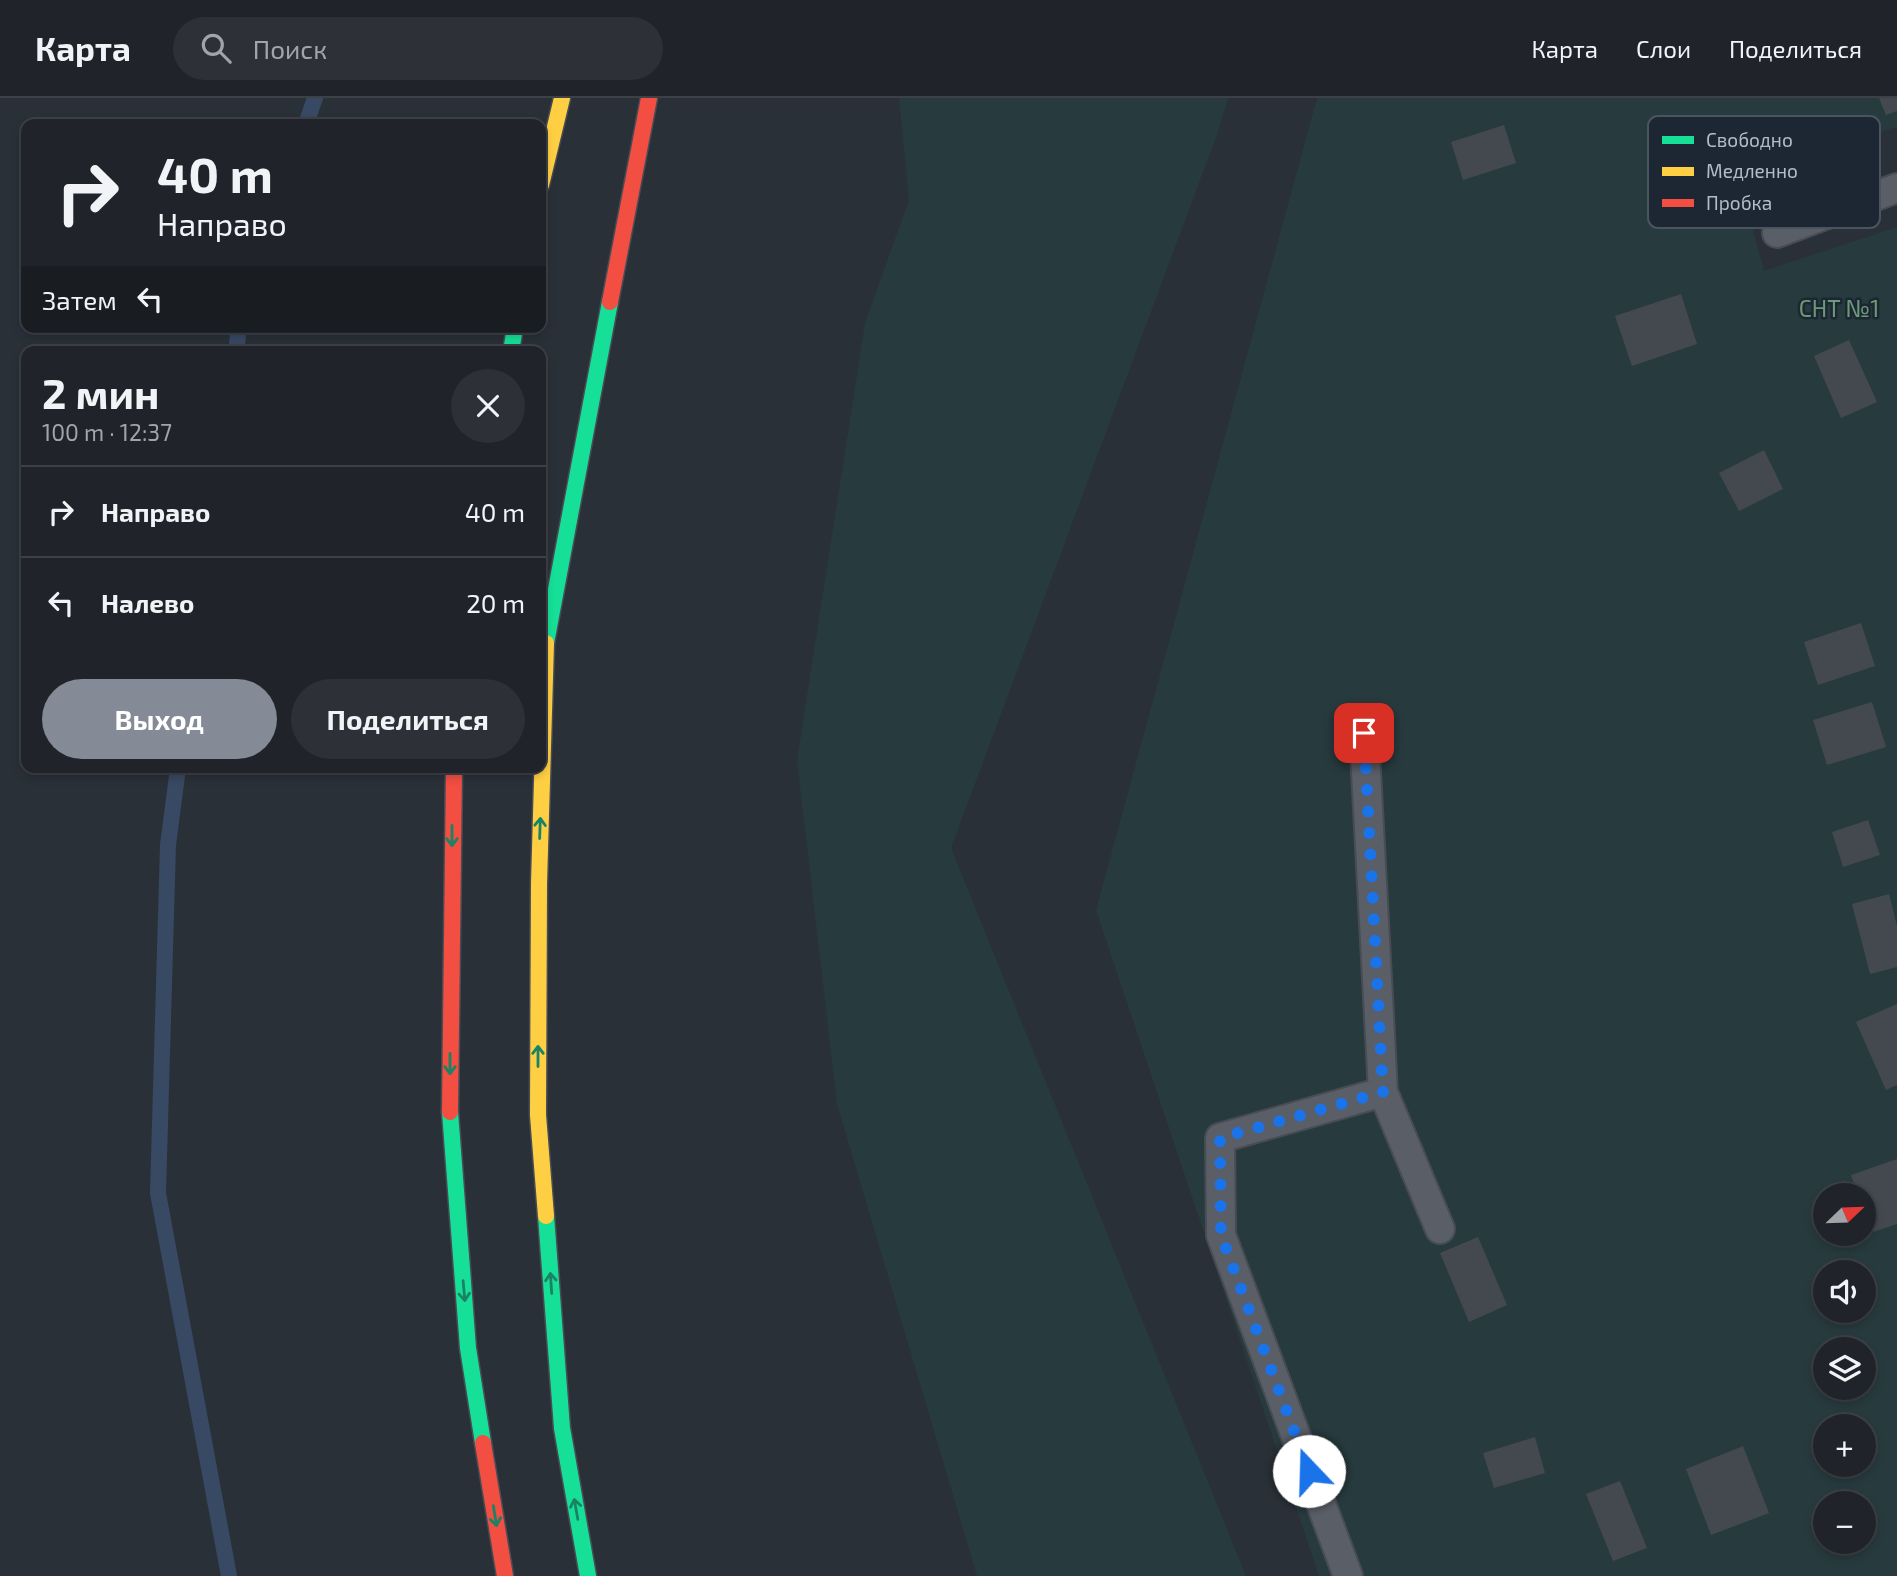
<!DOCTYPE html>
<html lang="ru">
<meta charset="utf-8">
<style>
body{margin:0;font-family:"Exo 2",sans-serif;background:#2d3036;color:#f1f3f6;height:100vh;display:flex;flex-direction:column;font-size:26px;white-space:nowrap}
*{box-sizing:border-box;margin:0}
p{font-size:23px;color:#a2a4a8}
.icon{flex:none;width:38px;height:38px;fill:none;stroke:currentColor;stroke-width:2;stroke-linecap:round;stroke-linejoin:round}
.map{position:relative;flex:1;overflow:hidden}
.drawer{position:absolute;left:21px;top:248px;width:525px;height:427px;display:flex;flex-direction:column;background:#20242a;border-radius:14px;box-shadow:0 4px 10px #0003,0 0 0 2px #3d4147}
.drawer>*{flex:none}
.top-card{position:absolute;left:21px;top:21px;width:525px;height:214px;border-radius:14px;box-shadow:0 4px 10px #0003,0 0 0 2px #3d4147;background:#20242a;color:#f1f3f6;overflow:hidden}
.needle{width:46px;rotate:67deg}
.fabs{position:absolute;left:1813px;top:1085px;display:grid;gap:14px}
.fabs a{display:grid;place-items:center;width:63px;height:63px;border-radius:50%;background:#20242a;box-shadow:0 4px 10px #0003,0 0 0 2px #3d4147;font-size:35px}
.pin{position:absolute;display:grid;place-items:center;width:60px;height:60px;color:#fff;margin:-30px;border-radius:14px;box-shadow:0 4px 10px #0006}
.me{position:absolute;width:77px;margin:-38px;rotate:339deg;stroke-linejoin:round;filter:drop-shadow(0 0 5px #0008)}
.turn{display:flex;align-items:center;gap:24px;height:147px;padding:0 21px;font-size:32px}
.turn .icon{width:91px;height:91px;stroke-width:2.5}
.turn b{display:block;font-size:49px;line-height:60px}
.then{display:flex;align-items:center;height:66px;padding:0 21px;background:#0003;gap:14px;font-size:26px}
.round{display:grid;place-items:center;flex:none;width:74px;height:74px;border-radius:37px;background:#2d3036}
.summary{display:flex;align-items:center;justify-content:space-between;height:119px;padding:0 21px}
h1{font-size:42px;font-weight:700;line-height:52px}
.action{display:flex;gap:14px;margin-top:auto;padding:14px 21px}
.action a{flex:1;height:80px;border-radius:42px;background:#848b96;color:#fff;font-size:28px;font-weight:700;line-height:80px;text-align:center}
.action a+a{background:#2d3036;color:#f1f3f6}
ul{padding:0;list-style:none}
li{display:flex;align-items:center;gap:21px;height:91px;padding:0 21px;border-top:2px solid #3d4147}
li div{flex:1}
li b{display:block;font-size:26px}
li em{font-style:normal}
header{display:flex;align-items:center;gap:42px;box-sizing:border-box;height:98px;padding:0 35px;background:#20242a;border-bottom:2px solid #3d4147}
header strong{font-size:33px}
nav{display:flex;gap:38px;margin-inline-start:auto;font-size:24px}
.search{width:490px;height:63px;background:#2d3036;display:flex;align-items:center;gap:18px;box-sizing:border-box;padding:0 24px;border-radius:38px;color:#a2a4a8;font-size:26px}
.map>svg:first-child{display:block}
.green{fill:#273a3e;fill-rule:evenodd}
.lines{fill:none;stroke-linecap:round;stroke-linejoin:round}
.stream{stroke:#384963;stroke-width:16}
.building{fill:#444950}
.lane-casing{stroke:#484c53;stroke-width:32}
.fast-casing{stroke:#484c55;stroke-width:19}
.slow-casing{stroke:#484c55;stroke-width:19}
.jam-casing{stroke:#484c55;stroke-width:19}
.lane{stroke:#5a5e66;stroke-width:28}
.fast{stroke:#16e098;stroke-width:16}
.slow{stroke:#ffcf43;stroke-width:16}
.jam{stroke:#f24e42;stroke-width:16}
.oneway{stroke:#1a8366}
.route{stroke:#1a73e8;stroke-width:12;stroke-dasharray:0 21.6}
.labels{text-anchor:middle;dominant-baseline:central;stroke-width:5;stroke-linejoin:round;paint-order:stroke}
.park-label{font-size:23px;fill:#6b9a76;stroke:#1d2633}
.key{fill:#1d2633;stroke:#4a5360;stroke-width:2}
.key-label{font-size:19px;fill:#b4bcc9}
</style>
<header>
<strong>Карта</strong>
<div class="search"><svg class="icon" aria-label="search" viewBox="0 0 24 24"><circle cx="10" cy="10" r="6"/><path d="M15 15l6 6"/></svg>Поиск</div>
<nav><a>Карта</a><a>Слои</a><a>Поделиться</a></nav>
</header>
<div class="map">
<svg width="1897" height="1478" viewBox="0 0 1897 1478">
<rect width="100%" height="100%" fill="#2a3038"/>
<g class="green">
<polygon points="899,0 1228,0 1218,34 951,750 1246,1478 977,1478 837,1006 797,662 865,225 909,102"/>
<path d="M1317 0H1897V29L1738 76 1764 173 1897 129V1478H1319L1096 812ZM1825 1097H1864V1136H1825ZM1825 1174H1864V1213H1825ZM1825 1251H1864V1290H1825ZM1825 1328H1864V1367H1825ZM1825 1405H1864V1444H1825Z"/>
</g>
<g class="lines">
<g class="stream">
<polyline points="306,26 315,0"/>
<polyline points="236,254 239,229"/>
<polyline points="178,670 168,747 158,1095 229,1478"/>
</g>
</g>
<g class="building">
<polygon points="1879,0 1897,0 1897,13 1886,17"/>
<polygon points="1504,27 1516,65 1463,82 1451,44"/>
<polygon points="1681,196 1697,246 1632,268 1615,218"/>
<polygon points="1849,242 1877,304 1841,320 1814,258"/>
<polygon points="1764,352 1783,391 1739,413 1719,375"/>
<polygon points="1861,525 1875,568 1818,587 1804,544"/>
<polygon points="1872,604 1886,649 1827,667 1813,622"/>
<polygon points="1868,722 1880,757 1843,769 1832,734"/>
<polygon points="1889,796 1897,828 1897,869 1870,876 1852,806"/>
<polygon points="1897,906 1897,987 1886,992 1856,924"/>
<polygon points="1897,1061 1897,1126 1870,1135 1864,1115 1864,1097 1858,1097 1851,1077"/>
<polygon points="1478,1139 1507,1207 1469,1224 1440,1155"/>
<polygon points="1535,1339 1545,1375 1494,1390 1483,1355"/>
<polygon points="1743,1348 1769,1415 1711,1437 1686,1371"/>
<polygon points="1620,1383 1647,1450 1613,1463 1586,1396"/>
</g>
<g class="lines">
<defs>
<g id="lane">
<polyline points="1777,135 1897,90"/>
<polyline points="1364,635 1383,994 1440,1131"/>
<polyline points="1348,1478 1221,1137 1220,1040 1383,994"/>
</g>
<g id="fast">
<polyline points="511,254 515,229"/>
<polyline points="546,545 610,204"/>
<polyline points="450,1014 468,1250 483,1345"/>
<polyline points="546,1118 562,1330 588,1478"/>
</g>
<g id="slow">
<polyline points="541,87 562,0"/>
<polyline points="546,545 539,786 538,1017 546,1118"/>
</g>
<g id="jam">
<polyline points="610,204 649,0"/>
<polyline points="450,1014 454,670"/>
<polyline points="483,1345 505,1478"/>
</g>
</defs>
<use href="#lane" class="lane-casing"/>
<use href="#fast" class="fast-casing"/>
<use href="#slow" class="slow-casing"/>
<use href="#jam" class="jam-casing"/>
<use href="#lane" class="lane"/>
<use href="#fast" class="fast"/>
<use href="#slow" class="slow"/>
<use href="#jam" class="jam"/>
</g>
<defs><path id="oneway-shaft" d="M-6 0H5M1.5-3L5.5 0L1.5 3" fill="none" stroke-width="1.6" stroke-linecap="round" stroke-linejoin="round" transform="scale(1.75)"/></defs>
<g class="oneway">
<use href="#oneway-shaft" transform="translate(540 730) rotate(-88)"/>
<use href="#oneway-shaft" transform="translate(452 738) rotate(90)"/>
<use href="#oneway-shaft" transform="translate(538 958) rotate(-90)"/>
<use href="#oneway-shaft" transform="translate(450 966) rotate(90)"/>
<use href="#oneway-shaft" transform="translate(551 1185) rotate(-94)"/>
<use href="#oneway-shaft" transform="translate(464 1193) rotate(85)"/>
<use href="#oneway-shaft" transform="translate(576 1411) rotate(-100)"/>
<use href="#oneway-shaft" transform="translate(495 1418) rotate(81)"/>
</g>
<g class="lines">
<polyline class="route" points="1309,1373 1221,1137 1220,1040 1383,994 1364,635"/>
</g>
<g class="labels">
<g class="park-label">
<text x="1839" y="210">СНТ №1</text>
</g>
</g>
<rect x="1648" y="18" width="232" height="112" rx="10" class="key"/>
<rect x="1662" y="38" width="32" height="8" fill="#16e098"/>
<rect x="1662" y="69" width="32" height="9" fill="#ffcf43"/>
<rect x="1662" y="101" width="32" height="8" fill="#f24e42"/>
<g class="key-label">
<text x="1706" y="49">Свободно</text>
<text x="1706" y="80">Медленно</text>
<text x="1706" y="112">Пробка</text>
</g>
</svg>
<div class="fabs">
<a><svg class="needle" viewBox="-14 -14 28 28"><path d="M0-13l5 13h-10z" fill="#e53935"/><path d="M0 13l5-13h-10z" fill="#a2a4a8"/></svg></a>
<a><svg class="icon" aria-label="sound" viewBox="0 0 24 24"><path d="M4 9h4l5-4v14l-5-4H4zM17 9q2 3 0 6"/></svg></a>
<a><svg class="icon" aria-label="layers" viewBox="0 0 24 24"><path d="M12 4l9 5-9 5-9-5zM3 14l9 5 9-5"/></svg></a>
<a>+</a>
<a>−</a>
</div>
<div class="pin" style="left:1364px;top:635px;background:#d93025"><svg class="icon" aria-label="arrive" viewBox="0 0 24 24"><path d="M6 21V4h12l-3 4 3 4H6"/></svg></div>
<svg class="me" style="left:1309px;top:1373px" viewBox="-20 -20 40 40"><circle r="19" fill="#fff"/><path d="M0-13L10 11 0 6-10 11z" fill="#1a73e8"/></svg>
<div class="top-card">
<div class="turn"><svg class="icon" aria-label="right" viewBox="0 0 24 24"><path d="M7 20v-9h11M14 6l5 5-5 5"/></svg><div><b>40 m</b>Направо</div></div>
<div class="then">Затем<svg class="icon" aria-label="left" viewBox="0 0 24 24"><path d="M17 20v-9H6M10 6l-5 5 5 5"/></svg></div>
</div>
<section class="drawer">
<div class="summary"><div><h1>2 мин</h1><p>100 m · 12:37</p></div><a class="round"><svg class="icon" aria-label="close" viewBox="0 0 24 24"><path d="M6 6l12 12M18 6L6 18"/></svg></a></div>
<ul>
<li><svg class="icon" aria-label="right" viewBox="0 0 24 24"><path d="M7 20v-9h11M14 6l5 5-5 5"/></svg><div><b>Направо</b></div><em>40 m</em></li>
<li><svg class="icon" aria-label="left" viewBox="0 0 24 24"><path d="M17 20v-9H6M10 6l-5 5 5 5"/></svg><div><b>Налево</b></div><em>20 m</em></li>
</ul>
<div class="action"><a>Выход</a><a>Поделиться</a></div>
</section>
</div>
